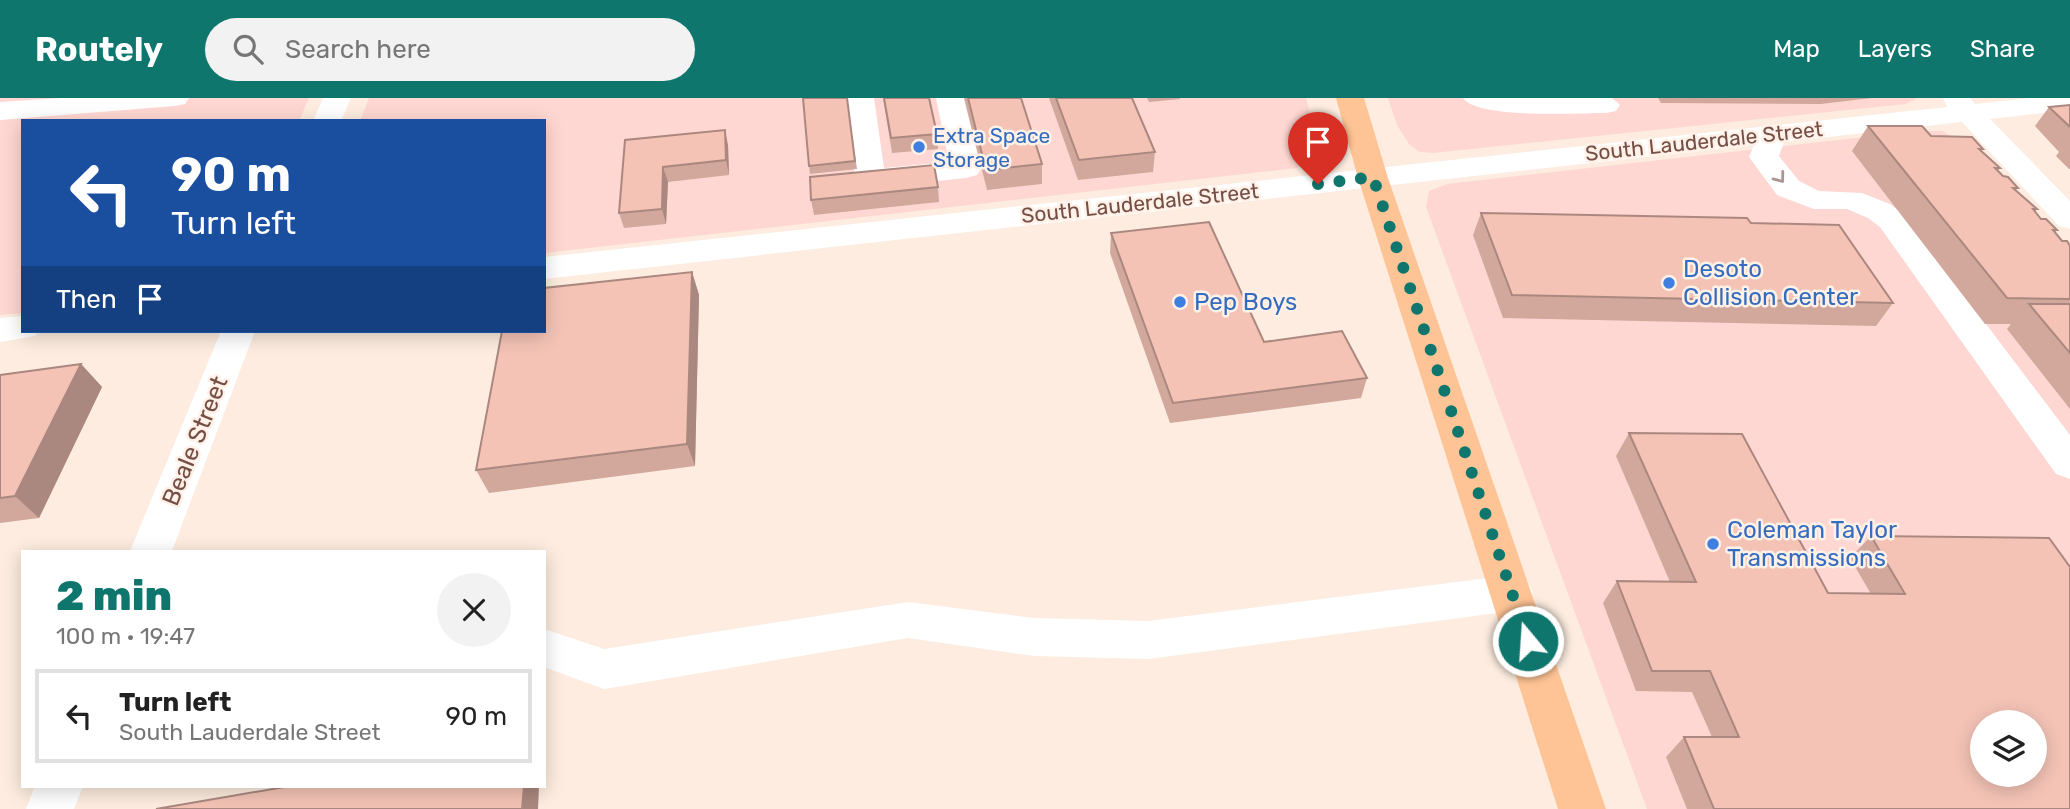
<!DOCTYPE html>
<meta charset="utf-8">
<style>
body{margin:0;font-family:Rubik,sans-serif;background:#f2f2f2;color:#222;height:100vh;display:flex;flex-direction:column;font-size:26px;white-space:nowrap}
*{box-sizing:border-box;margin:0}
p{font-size:23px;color:#767676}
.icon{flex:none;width:38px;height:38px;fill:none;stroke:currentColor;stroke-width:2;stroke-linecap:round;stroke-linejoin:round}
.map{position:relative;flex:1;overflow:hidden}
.details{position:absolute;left:21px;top:452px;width:525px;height:238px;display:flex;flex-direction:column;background:#fff;border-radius:0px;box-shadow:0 4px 18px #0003}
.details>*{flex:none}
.top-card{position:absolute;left:21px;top:21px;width:525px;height:214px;border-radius:0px;box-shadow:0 4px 18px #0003;background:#1a4fa0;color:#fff;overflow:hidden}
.tools{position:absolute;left:1970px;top:612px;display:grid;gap:14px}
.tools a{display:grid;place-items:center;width:77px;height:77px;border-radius:50%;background:#fff;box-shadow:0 4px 18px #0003;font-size:35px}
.pin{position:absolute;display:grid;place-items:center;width:60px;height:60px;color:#fff;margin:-72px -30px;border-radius:50% 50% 50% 0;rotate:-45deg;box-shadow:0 0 7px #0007}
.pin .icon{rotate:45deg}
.me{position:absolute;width:77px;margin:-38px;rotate:342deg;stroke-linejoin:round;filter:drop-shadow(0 0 5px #0008)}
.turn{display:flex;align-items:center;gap:24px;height:147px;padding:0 35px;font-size:32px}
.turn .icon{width:91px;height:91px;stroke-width:2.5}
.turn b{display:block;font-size:49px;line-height:60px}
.then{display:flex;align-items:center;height:66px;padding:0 35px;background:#0003;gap:14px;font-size:26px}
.round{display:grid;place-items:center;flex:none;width:74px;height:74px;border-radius:37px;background:#f2f2f2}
.head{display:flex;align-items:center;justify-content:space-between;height:119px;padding:0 35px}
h1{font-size:42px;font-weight:800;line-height:52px;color:#0f766e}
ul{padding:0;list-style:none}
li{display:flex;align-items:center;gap:21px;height:94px;margin:0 14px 10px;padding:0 21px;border:4px solid #e0e0e0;border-radius:0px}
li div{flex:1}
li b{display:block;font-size:26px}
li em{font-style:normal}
header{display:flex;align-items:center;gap:42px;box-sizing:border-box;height:98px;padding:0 35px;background:#0f766e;color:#fff}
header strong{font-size:33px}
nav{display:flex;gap:38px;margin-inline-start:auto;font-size:24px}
.search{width:490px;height:63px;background:#f2f2f2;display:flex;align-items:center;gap:18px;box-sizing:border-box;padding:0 24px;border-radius:38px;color:#767676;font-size:26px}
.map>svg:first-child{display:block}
.commercial{fill:#ffd7d2;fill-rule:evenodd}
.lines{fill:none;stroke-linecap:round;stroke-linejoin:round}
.minor{fill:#fff;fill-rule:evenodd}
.major{fill:#ffc495;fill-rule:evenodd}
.wall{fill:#d2a89d}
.shaded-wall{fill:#ab887f}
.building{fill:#f4c3b6;stroke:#ab887f;stroke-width:2;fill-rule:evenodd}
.oneway{stroke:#ac9590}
.route{stroke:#0f766e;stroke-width:12;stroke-dasharray:0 21.6}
.shop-dot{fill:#3f7fe0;stroke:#fff1e7;stroke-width:2.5}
.labels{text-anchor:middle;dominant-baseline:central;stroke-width:5;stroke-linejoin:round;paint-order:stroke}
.far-shop-label{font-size:21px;fill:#366cbe;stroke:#fff1e7;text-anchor:start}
.far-street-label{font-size:21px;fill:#754e46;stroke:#fff1e7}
.shop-label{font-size:24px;fill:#366cbe;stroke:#fff1e7;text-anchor:start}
.street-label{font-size:24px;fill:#754e46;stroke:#fff1e7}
</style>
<header>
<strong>Routely</strong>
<div class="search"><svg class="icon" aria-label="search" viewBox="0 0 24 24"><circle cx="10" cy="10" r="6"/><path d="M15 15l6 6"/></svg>Search here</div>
<nav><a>Map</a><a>Layers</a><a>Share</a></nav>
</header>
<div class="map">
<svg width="2070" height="711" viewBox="0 0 2070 711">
<rect width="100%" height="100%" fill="#fdecdf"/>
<g class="commercial">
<polygon points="0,0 309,0 299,23 23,23 23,215 0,217"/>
<polygon points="369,0 1306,0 1318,46 1317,58 1297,70 544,155 544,23 360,23"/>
<polygon points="1388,0 1915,0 1916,1 1905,6 1433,55 1420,54 1409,46 1397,27"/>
<path d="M1918 33H1942L1956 41 2070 169V711H1647L1426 109 1429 93 1447 86ZM1983 625H2035V677H1983Z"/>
</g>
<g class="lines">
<g class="minor">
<polygon points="61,0 189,0 185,6 175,8 0,22 0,4"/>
<polygon points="323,0 351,0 341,23 313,23"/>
<polygon points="846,0 874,0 884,70 949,64 936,0 964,0 981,71 977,77 966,80 870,90 859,87 855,81"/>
<path d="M1463 0H1612L1620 7 1616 13 1606 15C1578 15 1477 21 1463 0Z"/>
<polygon points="1943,0 1970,0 1975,6 2029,0 2070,0 2070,12 1990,21 2070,103 2070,131 2059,128 1962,24 1784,44 1779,58 1799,83 1819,93 1862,95 1890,106 1902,115 2070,337 2070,381 2056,376 1880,129 1868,120 1847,111 1814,111 1777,97 1749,59 1754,47 544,181 544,159 1947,9"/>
<polygon points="23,218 23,233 39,233 35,238 0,244 0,220"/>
<polygon points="221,233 255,233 172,453 130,453"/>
<polygon points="1512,477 1527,482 1533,495 1527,508 1512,513 1148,561 1034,558 908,540 604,591 544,569 544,531 604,551 908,504 1034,520 1148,523"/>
<polygon points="35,688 83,688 74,711 26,711"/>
</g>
<polygon class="major" points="1336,0 1364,0 1388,80 1606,711 1558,711 1358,80"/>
</g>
<g class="wall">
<polygon points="847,0 857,71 810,76 809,68"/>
<polygon points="883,0 929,0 937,36 938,51 892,55"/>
<polygon points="964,0 1021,0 1042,66 1042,86 987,92"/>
<polygon points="1049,0 1132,0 1155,54 1153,74 1078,82"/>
<polygon points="1147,0 1180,0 1180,1 1149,4"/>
<polygon points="1658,0 1872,0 1821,6 1661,5"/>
<polygon points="2070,7 2070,71 2069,71 2056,58 2059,54 2035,28 2049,9"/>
<polygon points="1868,28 1931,38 1983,51 1982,53 2000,70 1998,73 2003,78 2018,90 2016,92 2037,111 2035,114 2041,121 2057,132 2055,135 2062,143 2070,148 2070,311 2007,231 2011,226 1985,226 1852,53"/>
<polygon points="625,42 728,47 729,77 668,84 666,126 624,130 619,115"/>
<polygon points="938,89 939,104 814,117 811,102"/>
<polygon points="1481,115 1751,125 1893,205 1876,228 1503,220 1473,137"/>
<polygon points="1111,135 1264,244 1367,280 1361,300 1170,325 1110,155"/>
<polygon points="692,174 699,197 695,368 489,395 476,372"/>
<polygon points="81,266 102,289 39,420 0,425 0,277"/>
<polygon points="1629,335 1828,495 1871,496 1850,460 1871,438 2070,711 1687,711 1666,659 1684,639 1712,639 1692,594 1636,593 1603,505 1617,483 1670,484 1616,358"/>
</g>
<g class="shaded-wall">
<polygon points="725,32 728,47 729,77 726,62"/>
<polygon points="663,69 668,84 666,126 662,111"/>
<polygon points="692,174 699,197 695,368 687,346"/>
<polygon points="81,266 102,289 39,420 15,398"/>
<polygon points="524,688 539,688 538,711 522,711"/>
</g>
<g class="building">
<polygon points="803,0 847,0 855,63 809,68"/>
<polygon points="884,0 929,0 937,36 891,40"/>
<polygon points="968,0 1021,0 1042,66 986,72"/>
<polygon points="1056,0 1132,0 1155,54 1079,62"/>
<polygon points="2070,7 2070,29 2049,9"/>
<polygon points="1868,28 1922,28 1931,38 1972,39 1983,51 1979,51 2000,70 1995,70 2003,78 2008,79 2018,90 2013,90 2037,111 2033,111 2041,121 2046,121 2057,132 2053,132 2062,143 2067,143 2070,148 2070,201 2007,200"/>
<polygon points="725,32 726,62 663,69 662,111 619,115 625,42"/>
<polygon points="934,67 938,89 811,102 810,79"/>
<polygon points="1481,115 1747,120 1751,125 1839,127 1893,205 1512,197"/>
<polygon points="1209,124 1264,244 1342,233 1367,280 1173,305 1111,135"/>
<polygon points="692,174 687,346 476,372 502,233 544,233 544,190"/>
<polygon points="2029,206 2070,206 2070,255"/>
<polygon points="81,266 15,398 0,400 0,277"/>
<path d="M1629 335 1742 336 1828 495 1905 496 1871 438 2049 440 2070 469V711H1714L1684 639H1739L1710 573H1652L1617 483 1696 484ZM1983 625H2035V677H1983Z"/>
<polygon points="290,688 524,688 522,711 156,711"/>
</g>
<defs><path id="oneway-chevron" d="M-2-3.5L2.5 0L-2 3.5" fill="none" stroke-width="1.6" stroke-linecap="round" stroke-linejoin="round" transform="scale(1.75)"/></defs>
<use class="oneway" href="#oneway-chevron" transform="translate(1780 80) rotate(53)"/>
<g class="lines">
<polyline class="route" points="1318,86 1373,79 1528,543"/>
</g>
<g class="shop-dot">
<circle cx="919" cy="49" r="7"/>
<circle cx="1669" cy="185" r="7"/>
<circle cx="1180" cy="204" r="7"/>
<circle cx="1713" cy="446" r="7"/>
</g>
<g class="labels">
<g class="far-shop-label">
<text x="933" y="37">Extra Space<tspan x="933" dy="24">Storage</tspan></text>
</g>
<g class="far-street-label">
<text transform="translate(1704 43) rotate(-6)">South Lauderdale Street</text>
<text transform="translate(1140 105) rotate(-6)">South Lauderdale Street</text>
</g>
<g class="shop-label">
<text x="1683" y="171">Desoto<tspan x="1683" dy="28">Collision Center</tspan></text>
<text x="1194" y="204">Pep Boys</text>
<text x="1727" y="432">Coleman Taylor<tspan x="1727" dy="28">Transmissions</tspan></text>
</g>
<g class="street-label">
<text transform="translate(195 343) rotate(-68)">Beale Street</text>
</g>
</g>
</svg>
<div class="tools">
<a><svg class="icon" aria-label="layers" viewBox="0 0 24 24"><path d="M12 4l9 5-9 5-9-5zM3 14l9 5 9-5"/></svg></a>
</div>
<div class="pin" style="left:1318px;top:86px;background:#d93025"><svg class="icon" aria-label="arrive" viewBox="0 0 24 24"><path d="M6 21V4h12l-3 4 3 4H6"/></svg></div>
<svg class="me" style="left:1528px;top:543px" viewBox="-20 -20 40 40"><circle r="17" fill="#0f766e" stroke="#fff" stroke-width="3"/><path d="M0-11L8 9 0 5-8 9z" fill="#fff"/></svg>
<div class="top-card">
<div class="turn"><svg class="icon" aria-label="left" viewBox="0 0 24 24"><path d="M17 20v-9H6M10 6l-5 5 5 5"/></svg><div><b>90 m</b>Turn left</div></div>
<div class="then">Then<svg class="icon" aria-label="arrive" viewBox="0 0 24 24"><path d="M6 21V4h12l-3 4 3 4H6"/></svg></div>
</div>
<section class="details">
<div class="head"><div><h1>2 min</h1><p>100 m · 19:47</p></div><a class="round"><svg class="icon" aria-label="close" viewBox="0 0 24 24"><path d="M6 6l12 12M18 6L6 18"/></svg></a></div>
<ul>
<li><svg class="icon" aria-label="left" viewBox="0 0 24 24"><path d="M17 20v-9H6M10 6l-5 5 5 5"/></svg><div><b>Turn left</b><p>South Lauderdale Street</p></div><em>90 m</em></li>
</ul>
</section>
</div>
